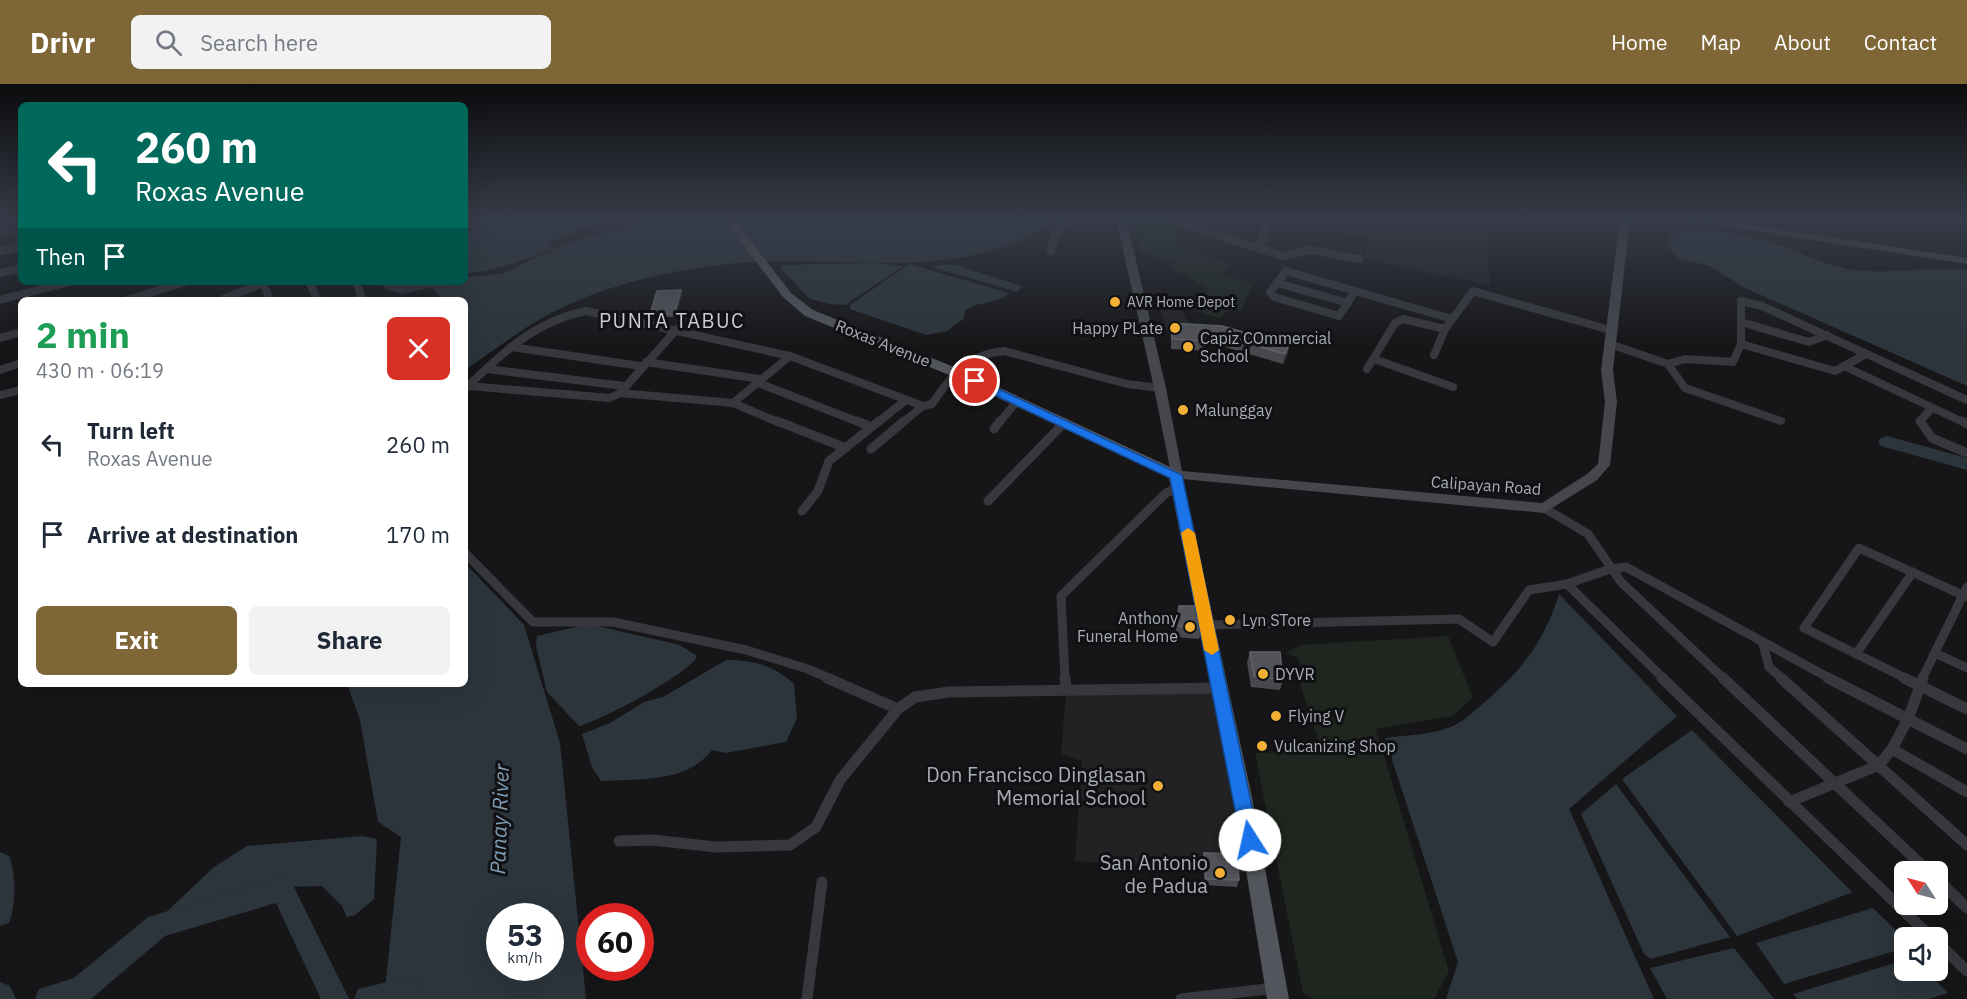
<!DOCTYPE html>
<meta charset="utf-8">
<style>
body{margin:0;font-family:"IBM Plex Sans",sans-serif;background:#f2f2f3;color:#1f2937;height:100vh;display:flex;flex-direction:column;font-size:22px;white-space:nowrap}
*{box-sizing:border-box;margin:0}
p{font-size:20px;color:#747a83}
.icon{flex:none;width:33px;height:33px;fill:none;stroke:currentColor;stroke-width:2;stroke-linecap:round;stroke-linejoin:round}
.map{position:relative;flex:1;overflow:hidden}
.side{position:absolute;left:18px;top:213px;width:450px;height:390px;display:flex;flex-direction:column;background:#fff;border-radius:9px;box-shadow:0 6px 24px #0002}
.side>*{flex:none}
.hud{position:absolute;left:18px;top:18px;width:450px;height:183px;border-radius:9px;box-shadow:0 6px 24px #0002;background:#00695c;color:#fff;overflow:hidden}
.needle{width:39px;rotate:306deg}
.tools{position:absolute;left:1894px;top:777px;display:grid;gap:12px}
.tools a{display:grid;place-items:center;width:54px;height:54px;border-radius:9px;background:#fff;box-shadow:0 6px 24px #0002;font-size:30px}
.speed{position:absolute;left:486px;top:819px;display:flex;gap:12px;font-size:30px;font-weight:700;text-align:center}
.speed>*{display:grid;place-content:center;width:78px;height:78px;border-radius:50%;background:#fff;box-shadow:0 6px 24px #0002;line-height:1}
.speed small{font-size:15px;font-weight:400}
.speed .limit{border:9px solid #d22;background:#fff;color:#111}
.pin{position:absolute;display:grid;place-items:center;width:51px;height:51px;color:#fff;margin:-26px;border:3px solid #fff;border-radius:50%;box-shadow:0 2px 6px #0007}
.me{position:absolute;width:66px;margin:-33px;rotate:350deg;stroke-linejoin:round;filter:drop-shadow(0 0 4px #0008)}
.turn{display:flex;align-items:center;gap:21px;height:126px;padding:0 18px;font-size:27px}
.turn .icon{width:78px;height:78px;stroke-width:2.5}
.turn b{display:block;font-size:42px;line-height:51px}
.then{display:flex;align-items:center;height:57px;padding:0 18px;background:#0003;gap:12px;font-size:22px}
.round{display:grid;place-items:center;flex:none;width:63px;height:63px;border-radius:9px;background:#f2f2f3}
.headline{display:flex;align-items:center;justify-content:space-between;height:102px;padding:0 18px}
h1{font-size:36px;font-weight:700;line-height:45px;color:#1e9e55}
.action{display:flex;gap:12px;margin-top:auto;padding:12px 18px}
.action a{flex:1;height:69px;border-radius:9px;background:#7e6636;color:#fff;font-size:24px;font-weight:700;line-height:69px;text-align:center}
.action a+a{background:#f2f2f3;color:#1f2937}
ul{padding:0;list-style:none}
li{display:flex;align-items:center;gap:18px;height:90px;padding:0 18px}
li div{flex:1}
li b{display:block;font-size:22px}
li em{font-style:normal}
header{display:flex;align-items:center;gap:36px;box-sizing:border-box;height:84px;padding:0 30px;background:#7e6636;color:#fff}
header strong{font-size:28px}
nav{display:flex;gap:33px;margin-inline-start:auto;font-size:21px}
.search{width:420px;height:54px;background:#f2f2f3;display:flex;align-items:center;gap:15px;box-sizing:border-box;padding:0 21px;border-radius:9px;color:#747a83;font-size:22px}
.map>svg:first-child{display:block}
.built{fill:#222225}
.green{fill:#1e261f}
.water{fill:#2c353c;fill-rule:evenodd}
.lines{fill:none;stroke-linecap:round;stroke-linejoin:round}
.river{fill:#2c353c;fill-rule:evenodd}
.street-far2{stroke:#37383d;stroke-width:8}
.street-far1{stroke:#37383d;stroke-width:9}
.street{stroke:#37383d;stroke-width:11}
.secondary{fill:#45474d;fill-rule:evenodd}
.primary{fill:#53555c;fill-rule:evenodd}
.wall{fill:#47494d}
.shaded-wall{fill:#2f3033}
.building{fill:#525359;stroke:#5f6168;stroke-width:1.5}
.route{fill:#1a73e8;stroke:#114b97;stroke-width:1.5}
.slow{fill:#f59e0b}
.poi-dot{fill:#f2b134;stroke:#111113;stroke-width:2}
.labels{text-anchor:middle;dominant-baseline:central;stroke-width:6;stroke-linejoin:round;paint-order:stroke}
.far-poi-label{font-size:14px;fill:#a8adb8;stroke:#111113;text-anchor:start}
.poi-label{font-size:16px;fill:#a8adb8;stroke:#111113;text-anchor:start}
.street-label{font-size:16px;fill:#a8adb8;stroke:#111113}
.quarter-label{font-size:20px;letter-spacing:1.5px;fill:#c9ccd4;stroke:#111113}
.near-poi-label{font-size:20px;fill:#a8adb8;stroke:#111113;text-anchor:end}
.near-water-label{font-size:21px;font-style:italic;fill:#7f9bb3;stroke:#111113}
</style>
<header>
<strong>Drivr</strong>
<div class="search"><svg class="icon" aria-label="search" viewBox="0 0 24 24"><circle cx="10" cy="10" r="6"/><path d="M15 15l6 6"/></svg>Search here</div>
<nav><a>Home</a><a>Map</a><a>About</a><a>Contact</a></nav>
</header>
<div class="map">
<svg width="1967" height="915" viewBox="0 0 1967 915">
<rect width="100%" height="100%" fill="#161618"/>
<g class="built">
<polygon points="1334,134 1485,135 1490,201 1363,175 1370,155 1328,145"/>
<polygon points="1159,219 1181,225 1193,248 1166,246"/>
<polygon points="1217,608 1250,789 1075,777 1082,677 1061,670 1066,609"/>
</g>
<g class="green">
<polygon points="1157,134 1189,145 1176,161 1231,180 1222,189 1252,200 1242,226 1229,225 1219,234 1193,226 1210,205 1167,182 1174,179 1140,168 1133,135"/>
<polygon points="1448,552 1473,614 1452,632 1376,645 1449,887 1434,915 1313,915 1303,909 1255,669 1322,667 1301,603 1299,574 1285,569 1300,561"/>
</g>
<g class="water">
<path d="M465 134H607L548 159 554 164C526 175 495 188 465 189Z"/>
<path d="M682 134 941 136 1054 134C984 194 868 176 782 177 753 177 724 180 696 184 641 193 584 209 537 237 512 252 489 270 465 286V216H434L439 212 431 202 437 198H465V193L501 190 568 159 626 142Z"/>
<path d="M1685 146C1710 145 1742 149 1766 157 1794 166 1820 179 1848 185 1888 192 1927 181 1967 186V302L1745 204 1710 182 1678 174 1667 161 1668 152Z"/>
<polygon points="874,179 903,182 845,221 830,220 810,215 782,186 782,181"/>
<path d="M909 180 1009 209C992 223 981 215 965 227L964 234 947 247 926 251 850 225V221Z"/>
<polygon points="936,181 956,181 1022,202 1017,208 935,184"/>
<path d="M465 479 524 541 560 659 586 915H384L401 753 378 738 360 636 347 600H465ZM500 832H550V884H500Z"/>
<path d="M1559 510 1677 632 1569 725 1654 915H1446L1458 878 1385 654C1405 651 1427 651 1445 645 1459 641 1470 631 1480 622 1520 589 1544 559 1559 510Z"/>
<path d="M584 541 597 542 680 561 697 572C691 589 600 637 579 642L547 608 536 562 537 552Z"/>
<path d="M726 576C753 576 774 581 794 600L797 634 786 658 725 669 712 666C687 699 639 695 601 697L592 683 582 650 610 639 644 618 663 613Z"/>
<polygon points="1692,646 1852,808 1853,808 1737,852 1622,695"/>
<polygon points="1616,700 1730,853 1651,875 1644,870 1581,730"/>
<polygon points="362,752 377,755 374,815 355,831 347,833 342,822 322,802 274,803 249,808 226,819 200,820 183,836 164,843 157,842 160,834 214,783 247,762"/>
<polygon points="1873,824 1905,855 1905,864 1784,900 1756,859"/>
<polygon points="1734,864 1774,915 1667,915 1650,884"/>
<polygon points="1905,876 1905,886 1926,887 1948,909 1929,915 1797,915 1793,910"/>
</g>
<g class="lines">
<g class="river">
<polygon points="21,140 21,148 0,152 0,144"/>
<polygon points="381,198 402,200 446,198 443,201 401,210 386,205"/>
<polygon points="1887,352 1967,374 1967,386 1881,362 1878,358 1881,354"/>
<path d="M0 768 9 772C16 788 16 822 9 839L0 842Z"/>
<polygon points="282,793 291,797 349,915 321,915 276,819 165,852 91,915 35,915 39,905 74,894 148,833"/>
<polygon points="409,893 419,897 423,907 419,915 354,915 358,905"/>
<polygon points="0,898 10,902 16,915 0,915"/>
</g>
<g class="street-far2">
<polyline points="1165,134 1283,172 1310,166 1360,175"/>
<polyline points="1247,134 1267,139 1261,157"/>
<polyline points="1765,134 1771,134"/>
<polyline points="1957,134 1967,137"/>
<polyline points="1193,143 1203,134"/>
<polyline points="0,167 21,163"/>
<polyline points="1051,167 1055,151 1069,134"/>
<polygon points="1286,187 1355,207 1339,232 1274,213 1270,208"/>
<polyline points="0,189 21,184"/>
<polyline points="309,198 318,216"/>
<polyline points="356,198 362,213 356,216"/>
<polyline points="263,199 270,216"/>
<polyline points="1277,199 1348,219"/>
<polyline points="1355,207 1452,235"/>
<polyline points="0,216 69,198"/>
<polyline points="127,216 185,198"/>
<polyline points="221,216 265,198"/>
<polyline points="1741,238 1809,258 1827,251"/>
<polyline points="0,254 21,248"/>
<polyline points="1610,260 1668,280"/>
<polyline points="1741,260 1835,287 1866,270"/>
<polyline points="511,263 641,282"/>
<polyline points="1434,271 1445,245"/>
<polyline points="1374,275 1453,303"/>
<polyline points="646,278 760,295"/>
<polyline points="1846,283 1965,339"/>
<polyline points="487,285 624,302"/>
<polyline points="1367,285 1395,239 1403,235 1445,245 1473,207 1610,246"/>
<polyline points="0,286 21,279"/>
<polyline points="756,298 861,339"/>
<polyline points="468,302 610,314 620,309 677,245"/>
<path d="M465 305C501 270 535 237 586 227L790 272 923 322 932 320C951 292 968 270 1004 267L1127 300 1160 304"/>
<polyline points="620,309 733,319 780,339"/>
<polyline points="0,311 21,306"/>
<polyline points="733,319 790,272"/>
<polyline points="1781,337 1685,304 1668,280 1685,275 1733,278 1741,260 1741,217 1762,222 1967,316"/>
<polyline points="877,339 906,316"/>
<polyline points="902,339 923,322"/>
<polyline points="999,339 1017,317"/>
<polyline points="1921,339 1920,337 1932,324"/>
</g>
<g class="street-far1">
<polyline points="777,337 846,364"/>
<polyline points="857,337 871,343"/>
<polyline points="1920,337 1932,354 1967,369"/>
<polyline points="1962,337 1967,340"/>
<polyline points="994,345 1000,337"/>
<polyline points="871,365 904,337"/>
<polyline points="988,417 1064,339"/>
<polyline points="1544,424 1588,450 1621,498 1724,595"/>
<polyline points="802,427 818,407 829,377 879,337"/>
<polyline points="465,469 533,538 613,538 746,566 808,585 831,595"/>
<polyline points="1206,541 1459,535 1493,558 1529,506 1567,500"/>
<polyline points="1763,560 1769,583 1783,595"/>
<polyline points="1935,569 1967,584"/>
<polyline points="1856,570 1913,488"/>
<polyline points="1065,595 1061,512 1166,409 1179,403"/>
<polyline points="1664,595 1567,500 1610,485 1626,483 1831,595"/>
<polyline points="1907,595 1804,544 1859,464 1967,513"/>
<polyline points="1922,595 1967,503"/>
</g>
<g class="street">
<polyline points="827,594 898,625"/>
<polyline points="1065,594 1066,605"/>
<polyline points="1662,594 1932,854"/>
<polyline points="1723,594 1929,788"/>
<polyline points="1781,594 1967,761"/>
<polyline points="1828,594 1967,665"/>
<polyline points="1904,594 1967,625"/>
<polyline points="1892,665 1967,708"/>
<polyline points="1789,718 1879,681 1892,665 1908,635 1923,594"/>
<polyline points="619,757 652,756 716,763 790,761 816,743 840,696 898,625 915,613 949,608 1221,604"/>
<polyline points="1938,796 1967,824"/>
<polyline points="1938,859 1967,887"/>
<polyline points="807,915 822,798"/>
<polyline points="1181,915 1275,904"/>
</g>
<g class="secondary">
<polygon points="1116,134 1126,134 1166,304 1182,387 1542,419 1587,390 1598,380 1605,318 1601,286 1620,134 1630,134 1613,286 1617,318 1610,381 1597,396 1544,429 1172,394 1154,304"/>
<polygon points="1686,134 1707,134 1967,174 1967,180 1691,137"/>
</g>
<polygon class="primary" points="723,134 733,134 791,209 813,226 959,285 1181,388 1252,713 1289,915 1267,915 1234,713 1169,394 949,291 805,232 783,213"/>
</g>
<g class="wall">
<polygon points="681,206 682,210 675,233 651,233 650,230"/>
<polygon points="1172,239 1289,261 1287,272 1283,280 1218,261 1207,260 1206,267 1171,265 1171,250"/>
<polygon points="1179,522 1202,544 1199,555 1175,553"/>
<polygon points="1250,568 1283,596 1280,606 1251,603 1247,578"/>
<polygon points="1204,769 1239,796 1237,803 1205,801 1202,775"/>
</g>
<g class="shaded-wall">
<polygon points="681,206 682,210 675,233 674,230"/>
<polygon points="1289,261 1287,272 1283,280 1285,270"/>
</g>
<g class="building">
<polygon points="681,206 674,230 650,230 657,207"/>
<polygon points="1172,239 1222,242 1289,261 1285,270 1220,251 1208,250 1208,257 1172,255"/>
<polygon points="1179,522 1197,522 1202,544 1177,542"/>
<polygon points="1250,568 1280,568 1283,596 1254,592"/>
<polygon points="1204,769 1237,770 1239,796 1206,795"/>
</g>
<linearGradient id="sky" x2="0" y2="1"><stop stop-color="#0c0c0d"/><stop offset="0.51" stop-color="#363c48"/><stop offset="1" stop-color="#363c48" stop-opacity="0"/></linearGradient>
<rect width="1967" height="262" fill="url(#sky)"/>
<polygon class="route" points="975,294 1182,391 1259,756 1256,761 1250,764 1244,761 1241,756 1170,394 971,300 969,297"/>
<polygon class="slow" points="1188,444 1195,449 1219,566 1212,571 1204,566 1181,449"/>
<g class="poi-dot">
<circle cx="1115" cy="218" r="6"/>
<circle cx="1175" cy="244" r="6"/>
<circle cx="1188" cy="263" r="6"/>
<circle cx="1183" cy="326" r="6"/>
<circle cx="1230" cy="536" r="6"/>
<circle cx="1190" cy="543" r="6"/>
<circle cx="1263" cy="590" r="6"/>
<circle cx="1276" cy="632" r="6"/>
<circle cx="1262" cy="662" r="6"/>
<circle cx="1158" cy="702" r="6"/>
<circle cx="1220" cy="789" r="6"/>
</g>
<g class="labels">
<g class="far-poi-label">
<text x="1127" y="218">AVR Home Depot</text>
</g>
<g class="poi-label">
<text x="1163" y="244" text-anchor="end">Happy PLate</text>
<text x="1200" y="254">Capiz COmmercial<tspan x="1200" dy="18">School</tspan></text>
<text x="1195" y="326">Malunggay</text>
<text x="1178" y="534" text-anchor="end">Anthony<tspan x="1178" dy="18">Funeral Home</tspan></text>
<text x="1242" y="536">Lyn STore</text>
<text x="1275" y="590">DYVR</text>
<text x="1288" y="632">Flying V</text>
<text x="1274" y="662">Vulcanizing Shop</text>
</g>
<g class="street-label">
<text transform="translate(883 259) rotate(22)">Roxas Avenue</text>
<text transform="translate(1486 401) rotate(4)">Calipayan Road</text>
</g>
<g class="quarter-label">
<text x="672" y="236">PUNTA TABUC</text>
</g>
<g class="near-poi-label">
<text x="1146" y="690">Don Francisco Dinglasan<tspan x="1146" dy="23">Memorial School</tspan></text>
<text x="1208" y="778">San Antonio<tspan x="1208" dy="23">de Padua</tspan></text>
</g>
<g class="near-water-label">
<text transform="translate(499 735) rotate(-88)">Panay River</text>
</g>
</g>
</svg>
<div class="tools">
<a><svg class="needle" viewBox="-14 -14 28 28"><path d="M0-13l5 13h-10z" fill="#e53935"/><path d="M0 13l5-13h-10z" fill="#747a83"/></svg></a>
<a><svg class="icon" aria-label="sound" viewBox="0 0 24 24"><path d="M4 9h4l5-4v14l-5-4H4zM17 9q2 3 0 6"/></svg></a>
</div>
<div class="speed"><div>53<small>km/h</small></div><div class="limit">60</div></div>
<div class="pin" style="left:975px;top:297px;background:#d93025"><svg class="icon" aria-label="arrive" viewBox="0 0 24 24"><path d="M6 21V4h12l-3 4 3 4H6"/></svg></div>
<svg class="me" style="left:1250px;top:756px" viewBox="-20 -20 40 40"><circle r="19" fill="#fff"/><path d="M0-13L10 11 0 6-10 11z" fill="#1a73e8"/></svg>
<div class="hud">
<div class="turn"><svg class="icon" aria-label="left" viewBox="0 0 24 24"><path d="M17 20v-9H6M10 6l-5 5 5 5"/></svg><div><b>260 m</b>Roxas Avenue</div></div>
<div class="then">Then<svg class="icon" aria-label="arrive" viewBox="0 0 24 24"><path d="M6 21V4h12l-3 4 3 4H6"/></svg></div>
</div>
<section class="side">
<div class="headline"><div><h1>2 min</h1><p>430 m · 06:19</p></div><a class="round" style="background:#d93025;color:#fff"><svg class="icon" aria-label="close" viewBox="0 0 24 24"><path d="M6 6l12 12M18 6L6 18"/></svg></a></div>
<ul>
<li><svg class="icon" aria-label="left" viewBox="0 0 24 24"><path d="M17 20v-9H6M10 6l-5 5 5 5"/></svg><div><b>Turn left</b><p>Roxas Avenue</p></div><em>260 m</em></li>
<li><svg class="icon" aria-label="arrive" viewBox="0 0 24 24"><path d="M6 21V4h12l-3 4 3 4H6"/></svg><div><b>Arrive at destination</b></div><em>170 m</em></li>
</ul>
<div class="action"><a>Exit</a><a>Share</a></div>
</section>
</div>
